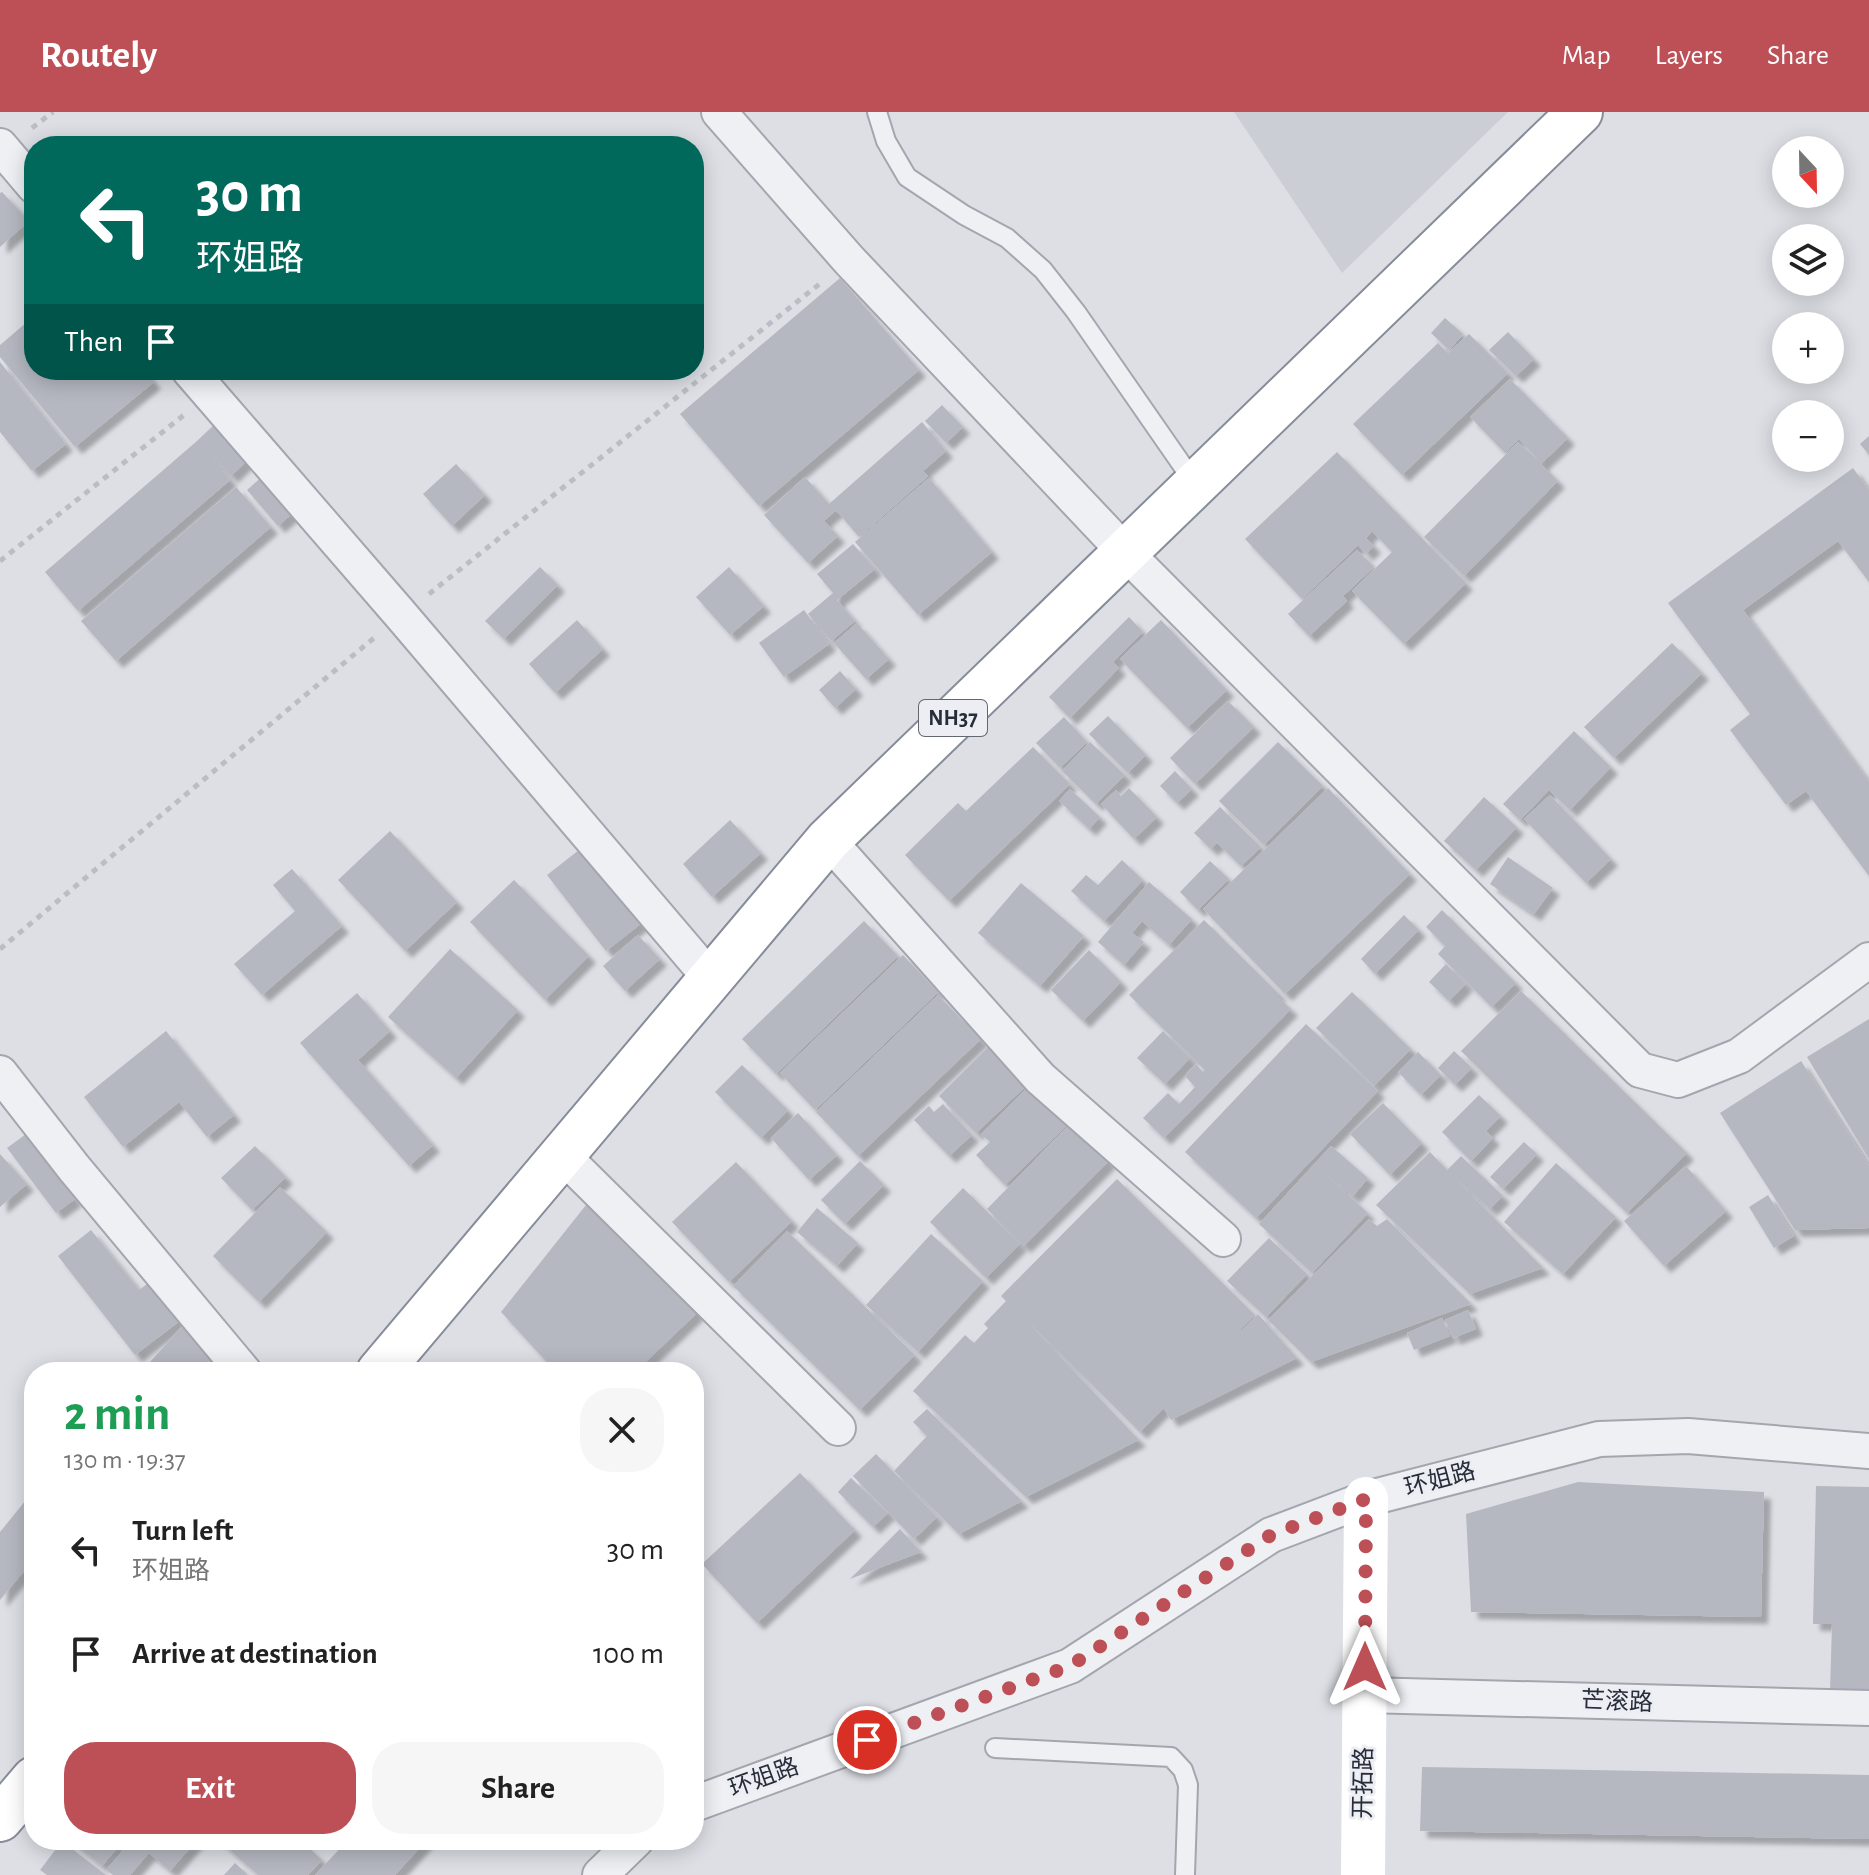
<!DOCTYPE html>
<meta charset="utf-8">
<style>
body{margin:0;font-family:"Alegreya Sans","Noto Sans SC",sans-serif;background:#f6f6f6;color:#222;height:100vh;display:flex;flex-direction:column;font-size:30px;white-space:nowrap}
*{box-sizing:border-box;margin:0}
p{font-size:26px;color:#767676}
.icon{flex:none;width:44px;height:44px;fill:none;stroke:currentColor;stroke-width:2;stroke-linecap:round;stroke-linejoin:round}
.map{position:relative;flex:1;overflow:hidden}
.details{position:absolute;left:24px;top:1250px;width:680px;height:488px;display:flex;flex-direction:column;background:#fff;border-radius:32px;box-shadow:0 4px 20px #0003}
.details>*{flex:none}
.hud{position:absolute;left:24px;top:24px;width:680px;height:244px;border-radius:32px;box-shadow:0 4px 20px #0003;background:#00695c;color:#fff;overflow:hidden}
.needle{width:52px;rotate:158deg}
.tools{position:absolute;left:1772px;top:24px;display:grid;gap:16px}
.tools a{display:grid;place-items:center;width:72px;height:72px;border-radius:50%;background:#fff;box-shadow:0 4px 20px #0003;font-size:40px}
.pin{position:absolute;display:grid;place-items:center;width:68px;height:68px;color:#fff;margin:-34px;border:4px solid #fff;border-radius:50%;box-shadow:0 2px 8px #0007}
.me{position:absolute;width:88px;margin:-44px;rotate:0deg;stroke-linejoin:round;filter:drop-shadow(0 0 6px #0008)}
.turn{display:flex;align-items:center;gap:28px;height:168px;padding:0 40px;font-size:36px}
.turn .icon{width:104px;height:104px;stroke-width:2.5}
.turn b{display:block;font-size:56px;line-height:68px}
.then{display:flex;align-items:center;height:76px;padding:0 40px;background:#0003;gap:16px;font-size:30px}
.round{display:grid;place-items:center;flex:none;width:84px;height:84px;border-radius:32px;background:#f6f6f6}
.overview{display:flex;align-items:center;justify-content:space-between;height:136px;padding:0 40px}
h1{font-size:48px;font-weight:600;line-height:60px;color:#1e9e55}
.cta{display:flex;gap:16px;margin-top:auto;padding:16px 40px}
.cta a{flex:1;height:92px;border-radius:32px;background:#bc5056;color:#fff;font-size:32px;font-weight:600;line-height:92px;text-align:center}
.cta a+a{background:#f6f6f6;color:#222}
ul{padding:0;list-style:none}
li{display:flex;align-items:center;gap:24px;height:104px;padding:0 40px}
li div{flex:1}
li b{display:block;font-size:30px}
li em{font-style:normal}
header{display:flex;align-items:center;gap:48px;box-sizing:border-box;height:112px;padding:0 40px;background:#bc5056;color:#fff}
header strong{font-size:38px}
nav{display:flex;gap:44px;margin-inline-start:auto;font-size:28px}
.map>svg:first-child{display:block}
.built{fill:#ccced6}
.building{fill:#b5b8c1;filter:url(#shadow)}
.lines{fill:none;stroke-linecap:round;stroke-linejoin:round}
.lane-casing{stroke:#a3a6ae;stroke-width:22}
.street-casing{stroke:#a3a6ae;stroke-width:38}
.highway-casing{stroke:#868c9a;stroke-width:48}
.path{stroke:#bbbdc4;stroke-width:5;stroke-dasharray:6 6;stroke-linecap:butt}
.lane{stroke:#eff0f4;stroke-width:18}
.street{stroke:#eff0f4;stroke-width:34}
.secondary{stroke:#fff;stroke-width:44}
.highway{stroke:#fff;stroke-width:44}
.route{stroke:#bc5056;stroke-width:14;stroke-dasharray:0 25.2}
.labels{text-anchor:middle;dominant-baseline:central;stroke-width:6;stroke-linejoin:round;paint-order:stroke}
.shield{fill:#eceef3;stroke:#636772;stroke-width:2}
.shield-label{font-size:22px;font-weight:bold;fill:#282d3a}
.street-label{font-size:24px;fill:#282d3a;stroke:#eceef3}
</style>
<header>
<strong>Routely</strong>
<nav><a>Map</a><a>Layers</a><a>Share</a></nav>
</header>
<div class="map">
<svg width="1869" height="1763" viewBox="0 0 1869 1763">
<defs>
<filter id="shadow"><feDropShadow dx="7" dy="7" stdDeviation="2" flood-color="#0004"/></filter>
</defs>
<rect width="100%" height="100%" fill="#dddfe5"/>
<polygon class="built" points="1234,0 1508,0 1342,161"/>
<g class="building">
<polygon points="2,80 29,109 0,135 0,81"/>
<polygon points="840,166 919,258 759,394 680,302"/>
<polygon points="34,204 34,258 144,258 154,270 75,335 0,245 0,233"/>
<polygon points="1445,206 1463,222 1449,238 1431,221"/>
<polygon points="1508,220 1534,247 1516,264 1489,238"/>
<polygon points="1469,222 1508,261 1402,363 1353,312 1438,231 1448,241"/>
<polygon points="0,250 66,332 32,359 0,320"/>
<polygon points="1510,267 1568,326 1541,352 1558,369 1464,464 1424,425 1518,330 1539,349 1519,327 1505,341 1470,305"/>
<polygon points="942,293 963,315 946,331 925,309"/>
<polygon points="218,309 252,344 231,364 204,336 230,368 78,499 45,460 197,329"/>
<polygon points="922,310 946,339 923,359 928,364 859,425 836,398 824,409 838,424 808,451 764,403 805,365 829,392"/>
<polygon points="1869,324 1869,343 1860,332"/>
<polygon points="1337,340 1466,471 1404,532 1352,479 1392,440 1372,419 1366,426 1374,434 1366,442 1358,433 1302,487 1245,427"/>
<polygon points="456,352 485,383 452,414 423,382"/>
<polygon points="1853,356 1869,378 1869,470 1838,429 1743,498 1869,670 1869,764 1806,679 1786,693 1730,618 1750,602 1668,491"/>
<polygon points="264,363 295,399 278,414 247,378"/>
<polygon points="929,366 992,440 918,503 855,430"/>
<polygon points="236,375 271,415 116,549 81,509"/>
<polygon points="853,432 875,457 837,488 855,509 831,529 808,502 833,481 817,462"/>
<polygon points="1357,438 1374,455 1343,484 1347,489 1309,524 1288,502"/>
<polygon points="540,455 558,473 504,527 485,509"/>
<polygon points="729,455 764,494 730,523 696,485"/>
<polygon points="804,498 829,532 784,565 759,531"/>
<polygon points="1129,505 1143,520 1113,550 1119,556 1070,606 1049,585"/>
<polygon points="577,508 603,537 555,581 529,552"/>
<polygon points="1161,508 1227,578 1187,616 1120,547"/>
<polygon points="857,511 889,547 866,567 834,531"/>
<polygon points="1672,531 1702,561 1614,646 1584,615"/>
<polygon points="840,559 856,577 835,596 819,578"/>
<polygon points="1228,589 1254,615 1195,672 1170,646"/>
<polygon points="1108,604 1146,643 1128,661 1089,622"/>
<polygon points="1064,605 1087,630 1060,656 1036,631"/>
<polygon points="1574,619 1611,655 1570,698 1549,678 1520,708 1503,692"/>
<polygon points="1090,630 1125,663 1096,692 1062,659"/>
<polygon points="1278,630 1323,674 1264,733 1219,689"/>
<polygon points="1033,635 1070,672 949,789 905,743 958,691 966,699"/>
<polygon points="1175,659 1192,677 1177,691 1160,674"/>
<polygon points="1129,676 1157,705 1134,727 1101,692 1116,678 1121,684"/>
<polygon points="1328,676 1410,762 1285,882 1203,797"/>
<polygon points="1070,677 1100,705 1089,717 1059,689"/>
<polygon points="1550,683 1611,747 1586,771 1524,707"/>
<polygon points="1484,685 1517,715 1476,758 1444,729"/>
<polygon points="1220,695 1261,735 1241,754 1217,731 1211,737 1194,721"/>
<polygon points="730,708 761,741 712,785 683,752"/>
<polygon points="390,719 457,790 405,839 338,768"/>
<polygon points="588,731 647,807 606,839 547,763"/>
<polygon points="1508,745 1553,776 1534,802 1490,772"/>
<polygon points="1122,748 1143,768 1104,809 1071,779 1086,763 1098,773"/>
<polygon points="1210,749 1229,767 1198,798 1180,780"/>
<polygon points="292,757 342,814 262,883 234,852 295,799 273,773"/>
<polygon points="514,768 589,844 545,888 470,810"/>
<polygon points="1149,770 1192,807 1169,833 1142,809 1132,821 1144,830 1124,853 1098,830"/>
<polygon points="1021,771 1084,824 1040,874 978,821"/>
<polygon points="1442,798 1516,871 1492,895 1438,842 1445,834 1426,815"/>
<polygon points="1404,803 1419,818 1375,862 1361,847"/>
<polygon points="1204,808 1279,882 1277,884 1291,897 1164,1026 1143,1006 1168,981 1179,992 1195,975 1185,964 1196,952 1203,960 1205,958 1129,883"/>
<polygon points="864,809 898,844 776,962 742,927"/>
<polygon points="638,823 660,847 625,879 603,854"/>
<polygon points="450,837 518,898 456,966 388,905"/>
<polygon points="1089,838 1121,870 1083,909 1051,878"/>
<polygon points="903,843 938,880 815,998 780,961"/>
<polygon points="1446,852 1466,872 1449,889 1429,870"/>
<polygon points="1521,879 1687,1041 1627,1101 1461,939"/>
<polygon points="1352,880 1411,937 1374,974 1316,916"/>
<polygon points="357,881 390,919 358,948 433,1033 409,1054 300,931"/>
<polygon points="938,883 981,927 858,1044 816,1000"/>
<polygon points="1869,907 1869,1047 1807,945"/>
<polygon points="1306,912 1378,979 1256,1106 1185,1040"/>
<polygon points="166,919 234,1003 207,1025 179,990 123,1035 84,985"/>
<polygon points="1163,919 1190,946 1165,972 1137,946"/>
<polygon points="988,935 1026,974 976,1021 939,984"/>
<polygon points="1454,939 1472,956 1455,973 1438,956"/>
<polygon points="1418,940 1441,963 1421,983 1398,960"/>
<polygon points="1801,949 1869,1054 1869,1116 1795,1118 1720,1001"/>
<polygon points="742,953 788,998 761,1026 715,980"/>
<polygon points="1030,973 1068,1012 1005,1073 976,1043 990,1030 981,1022"/>
<polygon points="1479,983 1501,1004 1486,1019 1493,1026 1471,1049 1442,1020"/>
<polygon points="1383,991 1422,1031 1390,1063 1350,1022"/>
<polygon points="943,992 972,1023 949,1044 914,1008 929,994 934,1000"/>
<polygon points="798,1001 837,1043 809,1068 771,1026"/>
<polygon points="1071,1011 1109,1049 1024,1134 987,1097"/>
<polygon points="26,1022 75,1087 56,1101 7,1036"/>
<polygon points="1524,1030 1537,1042 1503,1077 1490,1065"/>
<polygon points="255,1034 286,1065 252,1098 221,1066"/>
<polygon points="1331,1034 1368,1066 1353,1084 1322,1059 1368,1101 1312,1161 1259,1112"/>
<polygon points="1430,1040 1447,1058 1461,1044 1503,1084 1490,1097 1452,1063 1543,1156 1470,1182 1376,1093"/>
<polygon points="0,1042 27,1072 0,1095"/>
<polygon points="860,1049 884,1073 845,1112 821,1088"/>
<polygon points="736,1050 792,1109 729,1170 672,1110"/>
<polygon points="1556,1051 1616,1105 1563,1162 1504,1110"/>
<polygon points="1686,1054 1726,1099 1664,1154 1624,1109"/>
<polygon points="1117,1067 1255,1203 1140,1320 1018,1200 1139,1328 1026,1385 913,1279 965,1223 974,1231 988,1216 984,1212 1006,1189 1001,1184"/>
<polygon points="280,1075 327,1120 259,1190 213,1144"/>
<polygon points="963,1076 1020,1132 986,1166 930,1110"/>
<polygon points="1768,1083 1794,1124 1774,1136 1749,1095"/>
<polygon points="590,1088 698,1200 635,1260 556,1260 501,1200"/>
<polygon points="817,1096 858,1131 837,1154 797,1120"/>
<polygon points="1369,1107 1377,1114 1387,1107 1471,1192 1311,1250 1268,1208"/>
<polygon points="91,1118 139,1178 151,1169 181,1208 135,1243 58,1144"/>
<polygon points="787,1119 915,1243 860,1298 733,1174"/>
<polygon points="931,1122 983,1169 918,1240 866,1193"/>
<polygon points="1269,1126 1307,1162 1266,1205 1227,1169"/>
<polygon points="1468,1198 1476,1217 1453,1226 1445,1208"/>
<polygon points="1258,1202 1297,1246 1171,1308 1164,1297"/>
<polygon points="1442,1206 1450,1224 1414,1238 1407,1221"/>
<polygon points="183,1213 228,1260 141,1260"/>
<polygon points="927,1297 1022,1389 959,1422 894,1359 927,1324 913,1310"/>
<polygon points="876,1342 937,1405 914,1427 853,1364"/>
<polygon points="800,1361 855,1418 757,1511 702,1452"/>
<polygon points="851,1366 888,1401 873,1415 838,1380"/>
<polygon points="1578,1370 1764,1380 1761,1505 1471,1500 1466,1402"/>
<polygon points="1816,1374 1869,1375 1869,1581 1830,1580 1832,1512 1813,1512"/>
<polygon points="30,1383 34,1387 34,1447 0,1488 0,1420"/>
<polygon points="900,1417 921,1440 850,1467"/>
<polygon points="1422,1655 1869,1663 1869,1727 1420,1719"/>
<polygon points="70,1728 124,1728 102,1754"/>
<polygon points="132,1728 197,1728 170,1759 149,1741 130,1763 113,1763 106,1758"/>
<polygon points="219,1728 300,1728 322,1748 308,1763 258,1763"/>
<polygon points="348,1728 427,1728 395,1763 315,1763"/>
<polygon points="62,1729 106,1763 47,1763 40,1758"/>
<polygon points="235,1751 248,1763 224,1763"/>
</g>
<g class="lines">
<defs>
<g id="lane">
<polyline points="877,0 886,29 907,65 964,103 1007,126 1043,158 1076,200 1196,373"/>
<polyline points="995,1636 1171,1645 1183,1658 1188,1673 1185,1763"/>
</g>
<g id="street">
<polyline points="719,0 849,148 1125,440 1640,958 1678,968 1739,944 1869,848"/>
<polyline points="0,34 34,74"/>
<polyline points="189,258 401,503 711,867"/>
<polyline points="828,728 1040,966 1223,1127"/>
<polyline points="0,961 74,1056 244,1260"/>
<polyline points="562,1043 838,1316"/>
<polyline points="1365,1583 1869,1596"/>
<polyline points="694,1692 1070,1554 1271,1423 1366,1387 1599,1327 1688,1324 1869,1339"/>
<polyline points="600,1763 636,1728"/>
</g>
<g id="highway">
<polyline points="379,1260 828,728 1580,0"/>
<polyline points="0,1707 34,1667"/>
</g>
</defs>
<use href="#lane" class="lane-casing"/>
<use href="#street" class="street-casing"/>
<use href="#highway" class="highway-casing"/>
<g class="path">
<polyline points="32,16 53,0"/>
<polyline points="0,449 184,303"/>
<polyline points="429,482 822,170"/>
<polyline points="0,837 374,526"/>
</g>
<use href="#lane" class="lane"/>
<use href="#street" class="street"/>
<polyline class="secondary" points="1363,1763 1366,1387"/>
<use href="#highway" class="highway"/>
</g>
<g class="lines">
<polyline class="route" points="867,1628 1070,1554 1271,1423 1366,1387 1365,1555"/>
</g>
<g class="labels">
<rect class="shield" x="919" y="588" width="68" height="36" rx="6"/>
<g class="shield-label">
<text x="953" y="606">NH37</text>
</g>
<g class="street-label">
<text transform="translate(1440 1368) rotate(-15)">环姐路</text>
<text transform="translate(1617 1590) rotate(2)">芒滚路</text>
<text transform="translate(764 1666) rotate(-20)">环姐路</text>
<text transform="translate(1364 1671) rotate(-89)">开拓路</text>
</g>
</g>
</svg>
<div class="tools">
<a><svg class="needle" viewBox="-14 -14 28 28"><path d="M0-13l5 13h-10z" fill="#e53935"/><path d="M0 13l5-13h-10z" fill="#767676"/></svg></a>
<a><svg class="icon" aria-label="layers" viewBox="0 0 24 24"><path d="M12 4l9 5-9 5-9-5zM3 14l9 5 9-5"/></svg></a>
<a>+</a>
<a>−</a>
</div>
<div class="pin" style="left:867px;top:1628px;background:#d93025"><svg class="icon" aria-label="arrive" viewBox="0 0 24 24"><path d="M6 21V4h12l-3 4 3 4H6"/></svg></div>
<svg class="me" style="left:1365px;top:1555px" viewBox="-20 -20 40 40"><path d="M0-17L14 15 0 8-14 15z" fill="#bc5056" stroke="#fff" stroke-width="4"/></svg>
<div class="hud">
<div class="turn"><svg class="icon" aria-label="left" viewBox="0 0 24 24"><path d="M17 20v-9H6M10 6l-5 5 5 5"/></svg><div><b>30 m</b>环姐路</div></div>
<div class="then">Then<svg class="icon" aria-label="arrive" viewBox="0 0 24 24"><path d="M6 21V4h12l-3 4 3 4H6"/></svg></div>
</div>
<section class="details">
<div class="overview"><div><h1>2 min</h1><p>130 m · 19:37</p></div><a class="round"><svg class="icon" aria-label="close" viewBox="0 0 24 24"><path d="M6 6l12 12M18 6L6 18"/></svg></a></div>
<ul>
<li><svg class="icon" aria-label="left" viewBox="0 0 24 24"><path d="M17 20v-9H6M10 6l-5 5 5 5"/></svg><div><b>Turn left</b><p>环姐路</p></div><em>30 m</em></li>
<li><svg class="icon" aria-label="arrive" viewBox="0 0 24 24"><path d="M6 21V4h12l-3 4 3 4H6"/></svg><div><b>Arrive at destination</b></div><em>100 m</em></li>
</ul>
<div class="cta"><a>Exit</a><a>Share</a></div>
</section>
</div>
